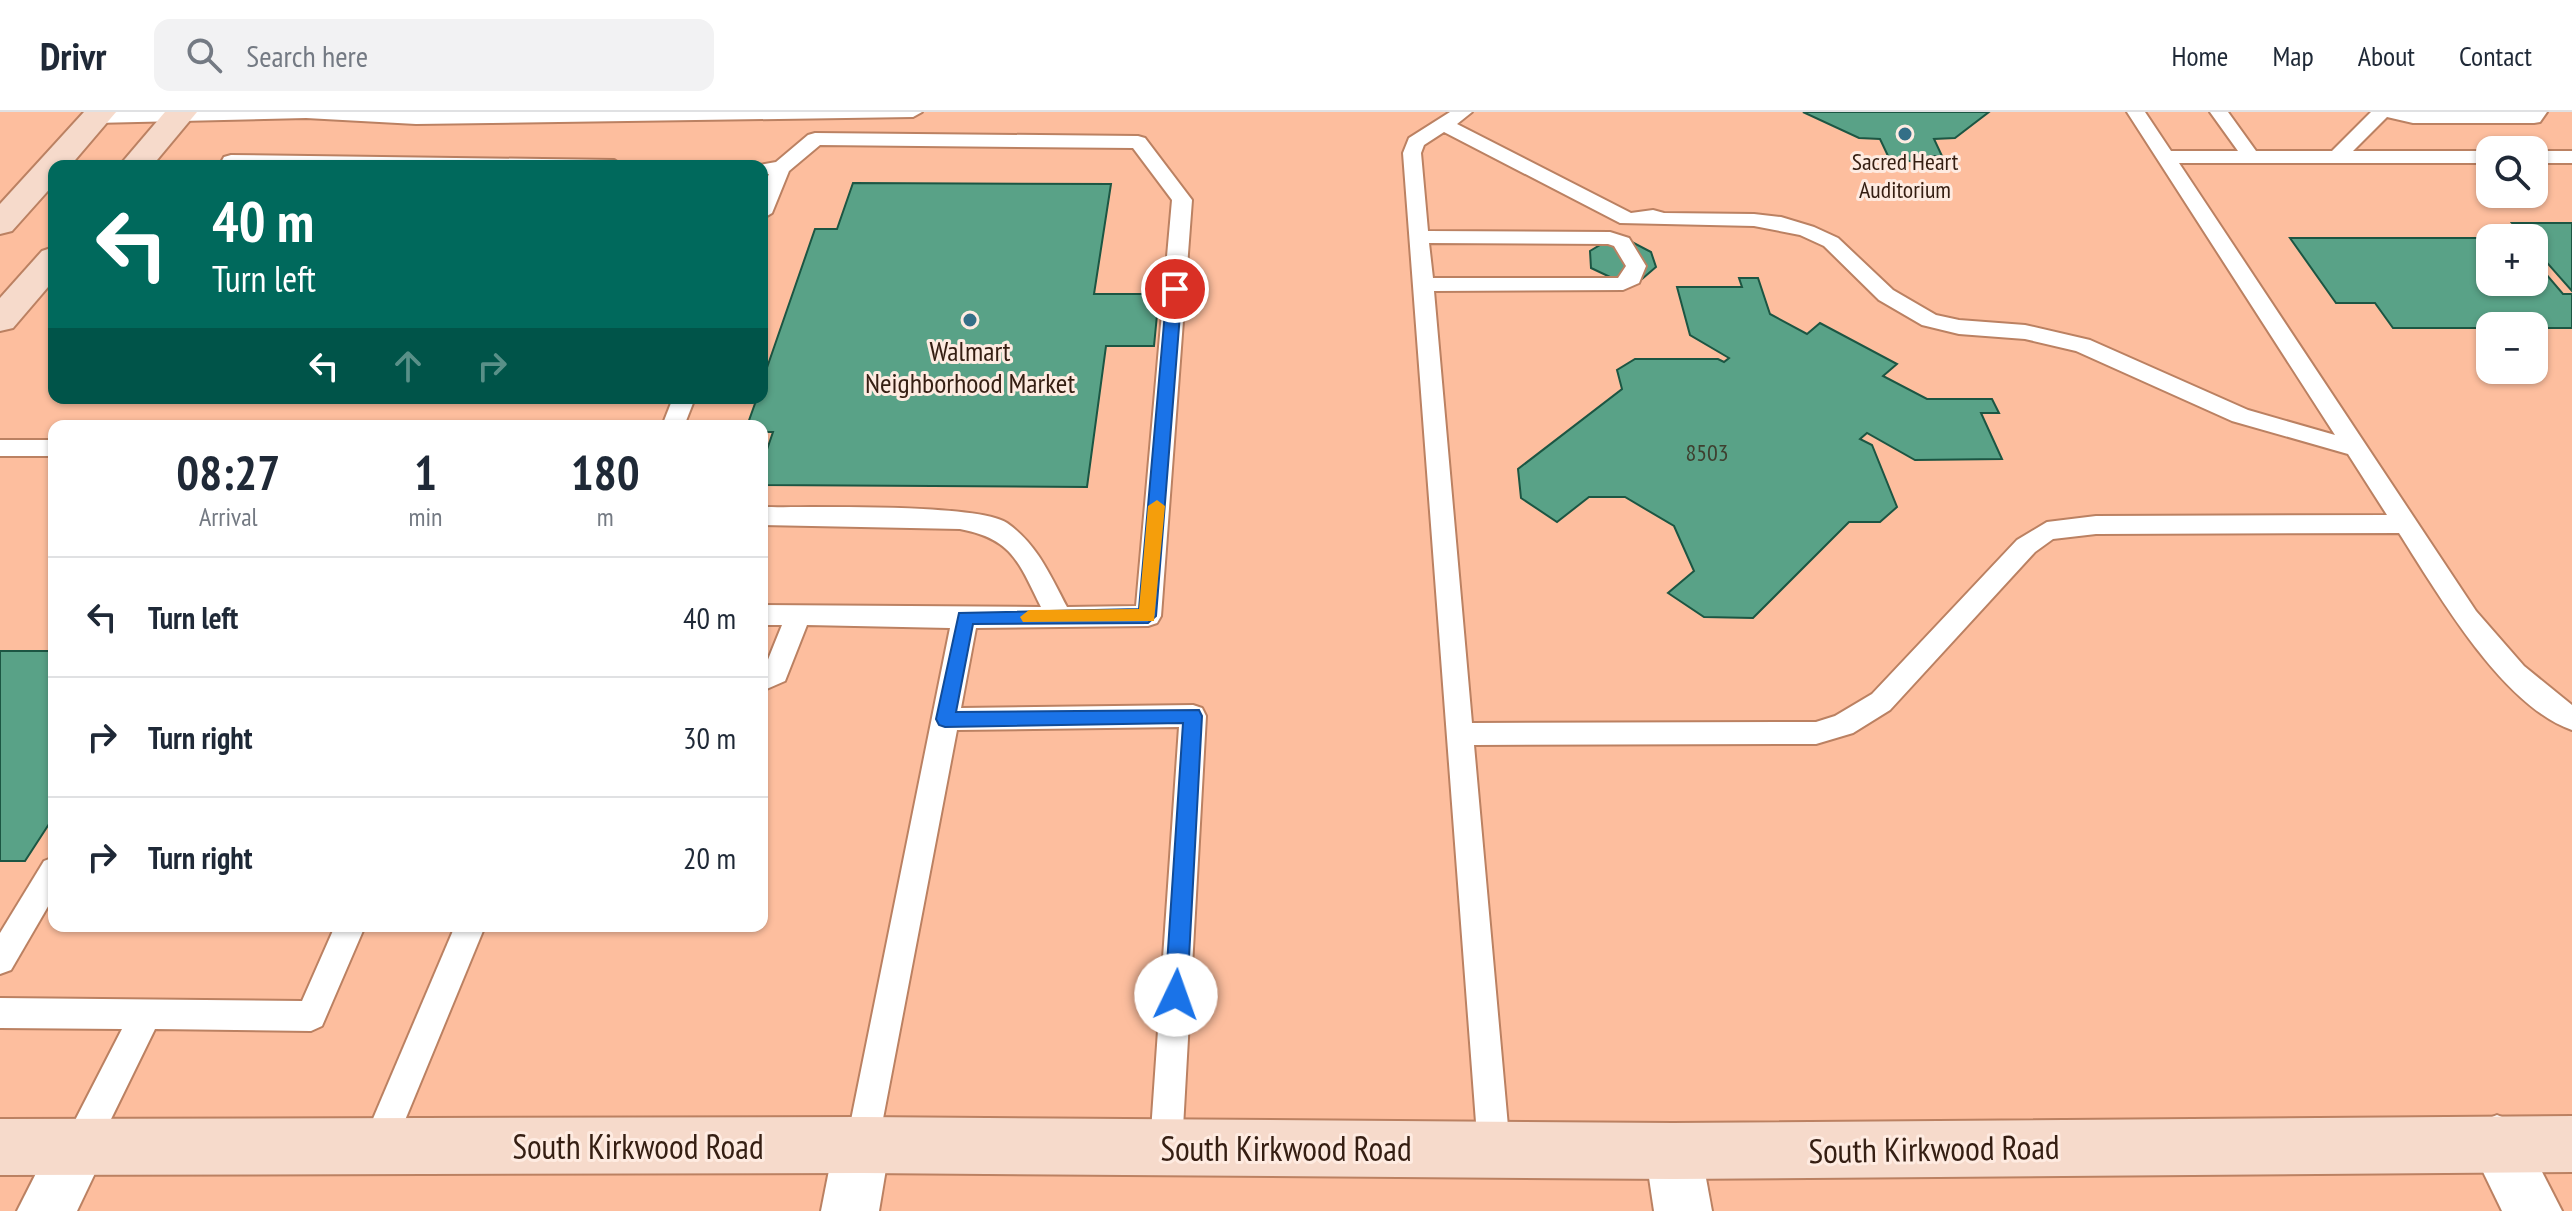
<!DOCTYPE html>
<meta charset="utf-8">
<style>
body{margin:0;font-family:"PT Sans Narrow",sans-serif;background:#f2f2f3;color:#1f2937;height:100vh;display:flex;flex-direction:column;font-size:30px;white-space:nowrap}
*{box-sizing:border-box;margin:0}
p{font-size:26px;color:#747a83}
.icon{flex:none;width:44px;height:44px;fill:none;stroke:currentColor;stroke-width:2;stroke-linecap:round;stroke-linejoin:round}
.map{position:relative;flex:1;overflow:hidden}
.panel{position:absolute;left:48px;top:308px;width:720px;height:512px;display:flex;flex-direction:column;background:#fff;border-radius:16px;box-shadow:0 2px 6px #0004}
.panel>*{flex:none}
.hud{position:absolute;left:48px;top:48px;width:720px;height:244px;border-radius:16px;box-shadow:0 2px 6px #0004;background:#00695c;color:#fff;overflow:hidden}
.controls{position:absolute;left:2476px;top:24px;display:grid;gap:16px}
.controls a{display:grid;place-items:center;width:72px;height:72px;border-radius:16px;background:#fff;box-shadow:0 2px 6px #0004;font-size:40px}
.pin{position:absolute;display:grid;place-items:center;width:68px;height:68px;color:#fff;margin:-34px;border:4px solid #fff;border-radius:50%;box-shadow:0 2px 8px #0007}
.me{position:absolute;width:88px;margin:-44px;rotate:3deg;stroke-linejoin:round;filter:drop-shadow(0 0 6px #0008)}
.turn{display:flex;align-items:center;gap:28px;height:168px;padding:0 32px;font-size:36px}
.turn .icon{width:104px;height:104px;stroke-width:2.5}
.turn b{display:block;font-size:56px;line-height:68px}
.lanes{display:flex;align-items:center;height:76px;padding:0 32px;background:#0003;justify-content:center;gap:40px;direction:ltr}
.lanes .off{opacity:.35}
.eta{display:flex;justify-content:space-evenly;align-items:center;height:136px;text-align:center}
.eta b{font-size:48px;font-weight:700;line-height:56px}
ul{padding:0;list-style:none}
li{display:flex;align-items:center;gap:24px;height:120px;padding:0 32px;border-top:2px solid #e0e1e3}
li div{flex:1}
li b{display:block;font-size:30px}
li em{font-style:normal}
header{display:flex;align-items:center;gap:48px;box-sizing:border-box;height:112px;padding:0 40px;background:#fff;border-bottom:2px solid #e0e1e3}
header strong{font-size:38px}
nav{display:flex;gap:44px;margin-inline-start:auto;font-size:28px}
.search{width:560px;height:72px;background:#f2f2f3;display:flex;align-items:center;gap:20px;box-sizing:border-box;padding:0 28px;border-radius:16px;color:#747a83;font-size:30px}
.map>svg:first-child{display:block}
.building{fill:#59a287;stroke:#1c5643;stroke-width:2}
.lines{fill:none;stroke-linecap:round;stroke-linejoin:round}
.lane-casing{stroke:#bb8162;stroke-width:4}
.street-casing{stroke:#bb8162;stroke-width:4}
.secondary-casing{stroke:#bb8162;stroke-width:4}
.lane{fill:#fff;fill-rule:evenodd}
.street{fill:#fff;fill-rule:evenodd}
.secondary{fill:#f6dacb;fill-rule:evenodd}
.route{fill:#1a73e8;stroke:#114b97;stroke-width:2}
.slow{fill:#f59e0b}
.poi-dot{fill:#346f87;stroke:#feebe1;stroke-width:3}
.labels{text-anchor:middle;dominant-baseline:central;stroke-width:6;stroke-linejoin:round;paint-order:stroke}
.far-poi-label{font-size:24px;fill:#351e12;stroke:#feebe1}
.number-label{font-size:24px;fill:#3e3f2f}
.poi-label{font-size:28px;fill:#351e12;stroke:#feebe1}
.near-street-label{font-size:34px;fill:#351e12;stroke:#feebe1}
</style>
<header>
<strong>Drivr</strong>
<div class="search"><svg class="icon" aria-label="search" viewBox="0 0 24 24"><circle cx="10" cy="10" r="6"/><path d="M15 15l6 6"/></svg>Search here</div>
<nav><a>Home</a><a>Map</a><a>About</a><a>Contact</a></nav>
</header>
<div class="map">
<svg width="2572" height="1099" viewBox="0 0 2572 1099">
<rect width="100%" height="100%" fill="#fdbe9e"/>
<g class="building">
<polygon points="1803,0 1989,0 1955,26 1934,27 1942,44 1929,44 1923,51 1889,46 1880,27 1859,26"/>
<polygon points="853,71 1111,72 1094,182 1159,182 1154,234 1106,234 1087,375 762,373 762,352 773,320 762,320 762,314 747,314 757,286 762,286 762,270 815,117 837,117"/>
<polygon points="2512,111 2572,111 2572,179 2534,136 2534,126 2525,126"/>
<polygon points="2290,126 2490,126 2490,170 2534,170 2534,148 2563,182 2572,182 2572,216 2393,216 2375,191 2336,191"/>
<polygon points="1605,130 1632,130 1651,140 1656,155 1642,167 1610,165 1591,156 1590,139"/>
<polygon points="1739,166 1758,166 1770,202 1807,222 1820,211 1897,252 1883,264 1927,287 1992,287 1999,301 1981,301 2002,347 1915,348 1867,321 1860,327 1872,333 1897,395 1880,410 1849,410 1753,506 1704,505 1668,481 1694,459 1674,414 1625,385 1589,385 1557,410 1521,386 1518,357 1622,277 1617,258 1635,247 1718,247 1724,250 1729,246 1690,223 1677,175 1742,175"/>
<polygon points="0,539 54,539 54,709 51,709 25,749 0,749"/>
</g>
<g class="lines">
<defs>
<g id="lane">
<polygon points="117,0 922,0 913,5 416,12 306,6 95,11 86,6 95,1"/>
<path d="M1450 0H1472L1457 12 1631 101 1653 98 1664 101 1754 102 1781 105 1814 115 1838 126 1893 178 1936 203 1959 208 2025 213 2090 228 2248 298 2335 323 2127 0H2145L2171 39H2238L2210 0H2228L2256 39H2332L2371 0H2547L2540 10 2534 11H2413L2387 5 2353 39H2490V51H2179L2476 499 2524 554 2572 593V618C2502 594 2437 480 2399 421L2096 422 2053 427 2035 440 1890 598 1853 621 1816 632 1474 633 1510 1037 1506 1049 1494 1053 1482 1049 1478 1037 1403 41 1409 26ZM1444 20 1620 111 1754 114 1800 123 1824 134 1879 188 1922 213 1959 222 2025 227 2076 239 2232 309 2348 342 2387 403 2096 404 2047 410 2017 428 1872 582 1835 604 1816 610 1472 611 1434 179 1623 178 1639 171 1646 154 1629 126 1610 120 1428 119 1421 41 1424 33ZM1429 131 1608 132 1614 134 1626 154 1618 166H1433Z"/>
<path d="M815 21 1138 24 1145 26 1192 88 1161 504 1157 511 1148 514 976 516 961 596 1193 593 1202 596 1206 604 1182 1034 1178 1046 1166 1050 1154 1046 1150 1034 1179 615 957 618 878 1033 874 1045 862 1049 850 1045 846 1033 950 516 807 513 785 569 762 579V557L765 555 782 513H762V493L1041 495C1019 451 1013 427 960 417L762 413V395C806 396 979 391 1007 411 1037 432 1050 463 1067 495L1136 494 1172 88 1133 36 820 33 789 59 772 101 762 107V78L769 62H762V54H754L776 50 808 23Z"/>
<rect x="2534" y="39" width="38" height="12"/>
<polygon points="231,43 614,48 623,54 219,54 224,45"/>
<polygon points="673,286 695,286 684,314 662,314"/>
<rect x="0" y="328" width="54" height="16"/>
<polygon points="54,745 54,784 11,858 0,862 0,821 44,749"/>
<polygon points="335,814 365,814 322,914 311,919 155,917 91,1048 79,1052 67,1048 63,1036 67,1024 122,917 0,916 0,886 302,889"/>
<polygon points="455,814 485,814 389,1047 377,1051 365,1047 361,1035"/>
</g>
<g id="street">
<polygon points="2497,1003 2517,1011 2562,1099 2502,1099 2469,1031 2477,1011"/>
<polygon points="862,1005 882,1013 890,1033 879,1099 821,1099 834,1033 842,1013"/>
<polygon points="79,1008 99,1016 107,1036 77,1099 17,1099 59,1016"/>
<polygon points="1673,1011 1693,1019 1701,1039 1712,1099 1654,1099 1645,1039 1653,1019"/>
</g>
<g id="secondary">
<polygon points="84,0 116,0 70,54 54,54 54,72 12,119 0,122 0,92"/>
<polygon points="165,0 197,0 152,54 119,54"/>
<polygon points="54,135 54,168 13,216 0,219 0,186 42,139"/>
<polygon points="2572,1004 2572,1060 1673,1067 862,1061 0,1063 0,1007 862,1005 1673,1011"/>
</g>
</defs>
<use href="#lane" class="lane-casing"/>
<use href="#street" class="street-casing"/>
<use href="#secondary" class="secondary-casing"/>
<use href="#lane" class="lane"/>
<use href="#street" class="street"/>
<use href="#secondary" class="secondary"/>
</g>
<polygon class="route" points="1175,172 1182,177 1156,504 1148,511 973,512 956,600 1199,598 1202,604 1187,883 1184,890 1176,893 1168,890 1165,883 1183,611 945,615 939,613 936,607 959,501 1139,497 1167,177"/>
<polygon class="slow" points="1157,388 1165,394 1154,509 1023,510 1020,505 1029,498 1139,497 1148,394"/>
<g class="poi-dot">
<circle cx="1905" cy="22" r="8"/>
<circle cx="970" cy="208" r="8"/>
</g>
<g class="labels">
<g class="far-poi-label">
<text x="1905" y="49">Sacred Heart<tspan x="1905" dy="28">Auditorium</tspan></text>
</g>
<g class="number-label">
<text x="1707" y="340">8503</text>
</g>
<g class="poi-label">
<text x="970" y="238">Walmart<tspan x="970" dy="32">Neighborhood Market</tspan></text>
</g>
<g class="near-street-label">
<text x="638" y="1034">South Kirkwood Road</text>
<text x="1286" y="1036">South Kirkwood Road</text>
<text transform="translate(1934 1036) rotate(-1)">South Kirkwood Road</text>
</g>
</g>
</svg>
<div class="controls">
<a><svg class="icon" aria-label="search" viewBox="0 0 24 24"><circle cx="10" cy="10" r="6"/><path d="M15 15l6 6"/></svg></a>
<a>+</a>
<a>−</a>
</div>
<div class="pin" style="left:1175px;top:177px;background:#d93025"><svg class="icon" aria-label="arrive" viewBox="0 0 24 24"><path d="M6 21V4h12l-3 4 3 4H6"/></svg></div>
<svg class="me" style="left:1176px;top:883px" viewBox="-20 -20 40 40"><circle r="19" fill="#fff"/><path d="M0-13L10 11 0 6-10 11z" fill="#1a73e8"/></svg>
<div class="hud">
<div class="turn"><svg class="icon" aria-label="left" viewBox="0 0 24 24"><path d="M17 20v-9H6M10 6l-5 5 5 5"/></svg><div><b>40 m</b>Turn left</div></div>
<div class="lanes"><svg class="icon" aria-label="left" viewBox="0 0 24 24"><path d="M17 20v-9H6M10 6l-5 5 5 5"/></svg><svg class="icon off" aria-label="ahead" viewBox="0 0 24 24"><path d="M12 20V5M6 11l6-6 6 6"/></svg><svg class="icon off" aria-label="right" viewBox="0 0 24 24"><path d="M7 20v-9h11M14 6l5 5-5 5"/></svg></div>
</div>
<section class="panel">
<div class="eta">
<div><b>08:27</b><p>Arrival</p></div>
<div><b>1</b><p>min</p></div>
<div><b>180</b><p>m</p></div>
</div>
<ul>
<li><svg class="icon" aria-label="left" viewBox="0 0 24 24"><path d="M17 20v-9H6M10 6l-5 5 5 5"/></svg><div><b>Turn left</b></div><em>40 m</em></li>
<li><svg class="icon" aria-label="right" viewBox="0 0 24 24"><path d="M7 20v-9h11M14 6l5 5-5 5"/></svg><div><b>Turn right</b></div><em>30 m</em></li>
<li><svg class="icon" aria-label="right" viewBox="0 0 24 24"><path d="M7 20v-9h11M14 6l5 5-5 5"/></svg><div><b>Turn right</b></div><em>20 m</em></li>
</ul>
</section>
</div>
